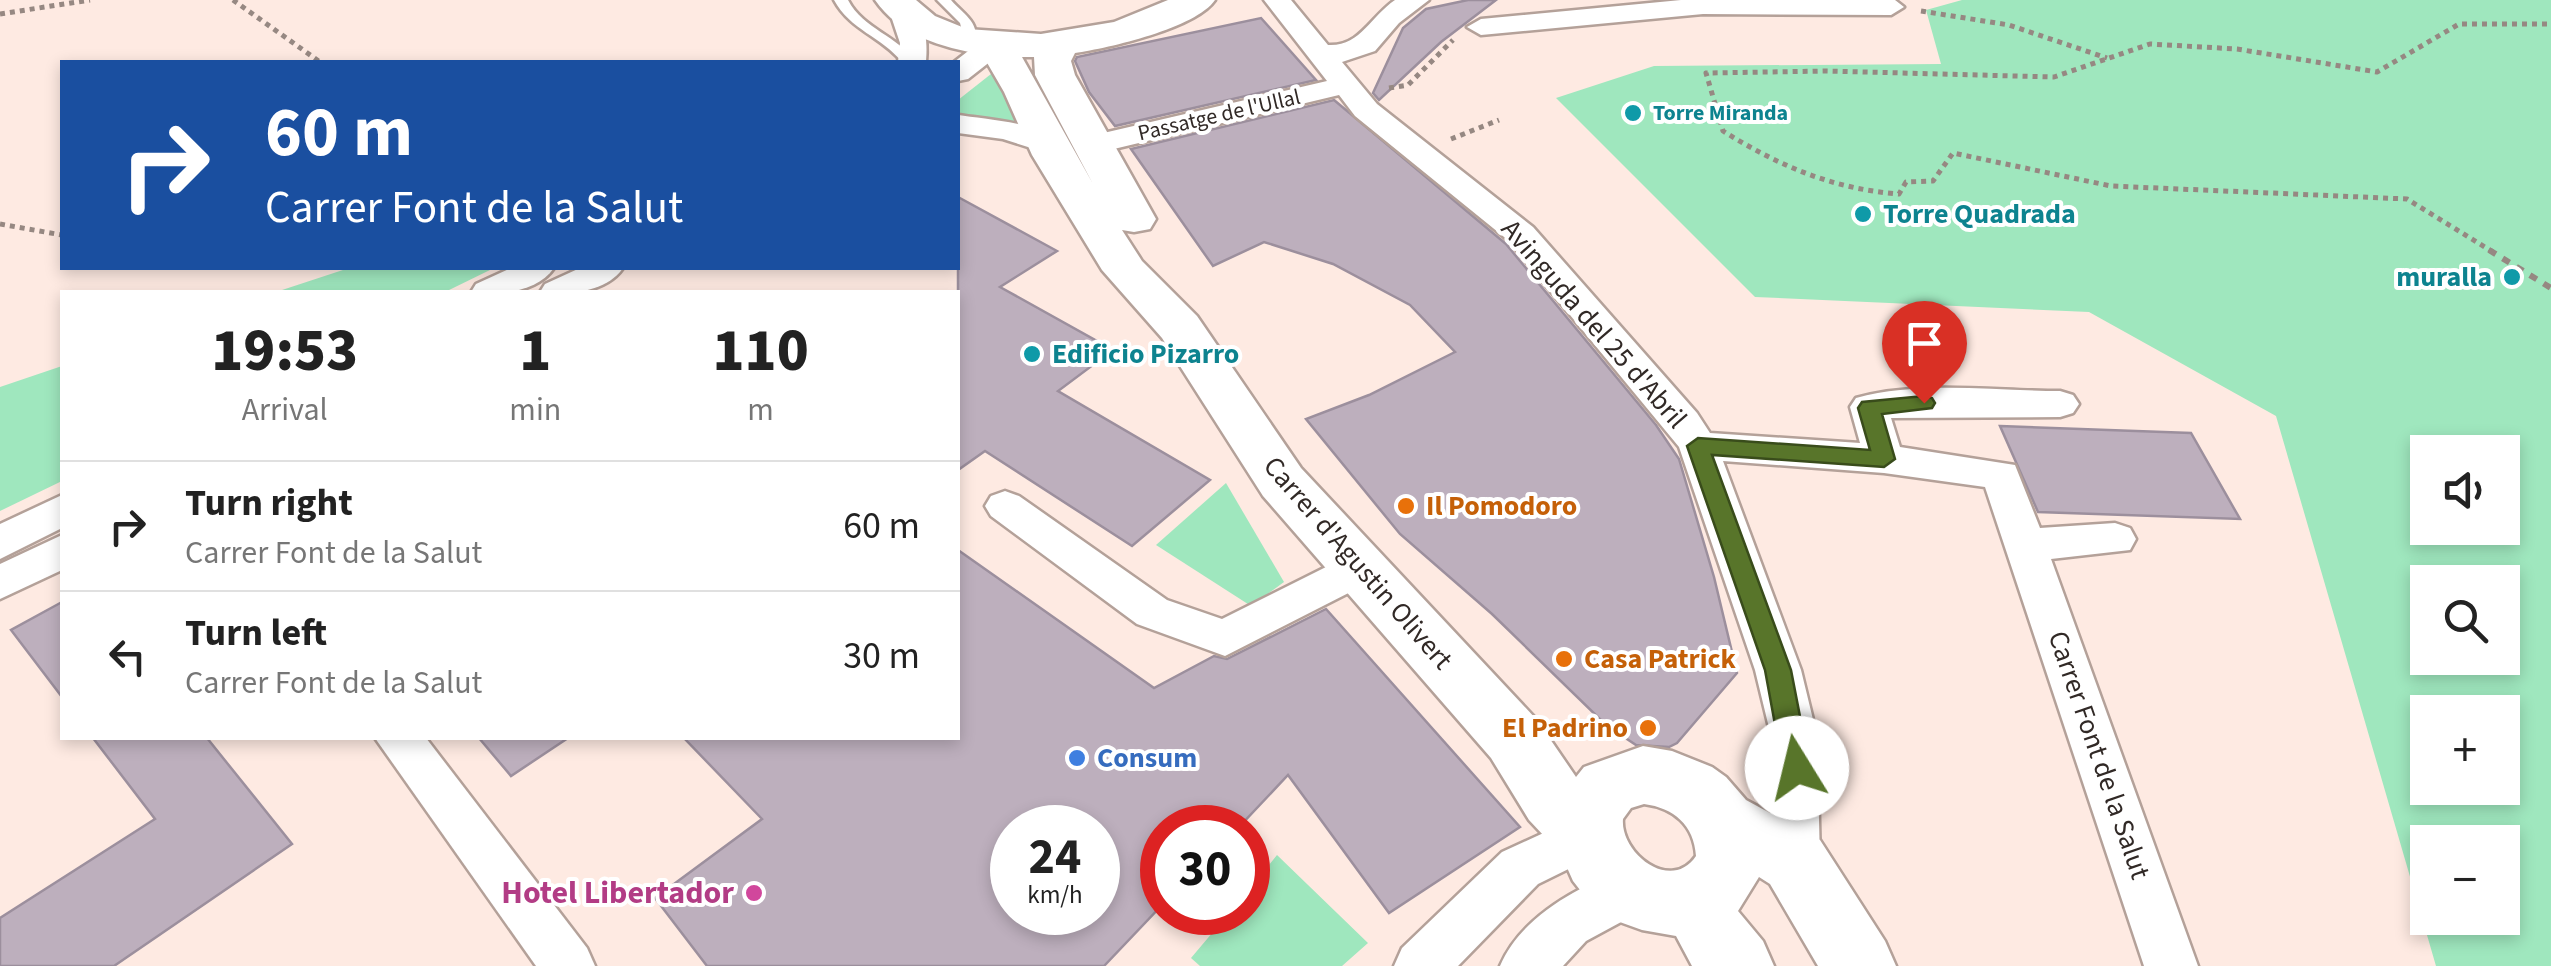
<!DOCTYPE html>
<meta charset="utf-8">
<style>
body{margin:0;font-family:"Source Sans 3",sans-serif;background:#f6f6f6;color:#222;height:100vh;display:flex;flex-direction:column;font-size:38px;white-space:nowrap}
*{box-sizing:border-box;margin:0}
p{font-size:32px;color:#767676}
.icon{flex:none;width:55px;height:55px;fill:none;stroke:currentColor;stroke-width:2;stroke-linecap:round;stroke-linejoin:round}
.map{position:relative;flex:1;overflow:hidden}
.drawer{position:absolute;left:60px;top:290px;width:900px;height:450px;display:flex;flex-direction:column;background:#fff;border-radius:0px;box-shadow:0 5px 15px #0003}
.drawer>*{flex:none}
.top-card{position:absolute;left:60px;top:60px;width:900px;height:210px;border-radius:0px;box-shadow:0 5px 15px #0003;background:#1a4fa0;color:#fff;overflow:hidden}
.tools{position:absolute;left:2410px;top:435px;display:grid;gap:20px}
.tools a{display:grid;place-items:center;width:110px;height:110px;border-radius:0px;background:#fff;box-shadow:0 5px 15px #0003;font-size:50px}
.speed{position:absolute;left:990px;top:805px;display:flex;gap:20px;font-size:50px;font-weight:700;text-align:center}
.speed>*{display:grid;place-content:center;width:130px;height:130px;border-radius:50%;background:#fff;box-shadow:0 5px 15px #0003;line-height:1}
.speed small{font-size:25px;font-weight:400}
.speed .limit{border:15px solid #d22;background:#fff;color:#111}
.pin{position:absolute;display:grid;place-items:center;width:85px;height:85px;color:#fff;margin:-102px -42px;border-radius:50% 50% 50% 0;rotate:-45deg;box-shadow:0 0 10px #0007}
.pin .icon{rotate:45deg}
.me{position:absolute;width:110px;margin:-55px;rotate:351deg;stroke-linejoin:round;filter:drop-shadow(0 0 8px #0008)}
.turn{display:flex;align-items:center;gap:35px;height:210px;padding:0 40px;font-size:45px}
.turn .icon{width:130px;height:130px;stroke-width:2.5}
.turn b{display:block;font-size:70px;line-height:85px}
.eta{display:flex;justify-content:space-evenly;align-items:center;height:170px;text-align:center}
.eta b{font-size:60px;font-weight:800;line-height:70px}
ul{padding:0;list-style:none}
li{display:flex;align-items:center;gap:30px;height:130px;padding:0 40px;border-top:2px solid #e0e0e0}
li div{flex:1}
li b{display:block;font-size:38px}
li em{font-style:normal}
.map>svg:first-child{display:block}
.green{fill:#9fe7be;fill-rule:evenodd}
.building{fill:#bdafbd;stroke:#9c8f9d;stroke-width:2.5;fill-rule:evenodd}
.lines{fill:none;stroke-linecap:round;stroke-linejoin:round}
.lane-casing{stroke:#b4a199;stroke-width:5}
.street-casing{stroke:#b4a199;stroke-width:5}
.secondary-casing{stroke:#b4a199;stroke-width:5}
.path-far1{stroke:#968882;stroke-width:5;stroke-dasharray:5 5;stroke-linecap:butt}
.path{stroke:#968882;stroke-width:6;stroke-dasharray:8 8;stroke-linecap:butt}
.lane{fill:#fff;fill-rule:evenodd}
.street{fill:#fff;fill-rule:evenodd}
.secondary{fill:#fff;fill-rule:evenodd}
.route{fill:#58752a;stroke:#394c1b;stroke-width:2.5}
.culture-dot{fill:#0f9aa8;stroke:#fff;stroke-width:4}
.food-dot{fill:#e8710a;stroke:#fff;stroke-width:4}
.shop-dot{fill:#3f7fe0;stroke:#fff;stroke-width:4}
.hotel-dot{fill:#d1479c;stroke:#fff;stroke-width:4}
.labels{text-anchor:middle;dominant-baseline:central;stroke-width:8;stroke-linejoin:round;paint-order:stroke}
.far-culture-label{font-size:22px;font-weight:bold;fill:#0d838f;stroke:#fff;text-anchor:start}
.far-street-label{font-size:22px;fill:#312926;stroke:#fff}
.culture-label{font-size:28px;font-weight:bold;fill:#0d838f;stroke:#fff;text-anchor:start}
.street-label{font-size:28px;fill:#312926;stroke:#fff}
.food-label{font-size:28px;font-weight:bold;fill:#c56008;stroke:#fff;text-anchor:start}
.shop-label{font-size:28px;font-weight:bold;fill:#366cbe;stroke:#fff;text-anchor:start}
.near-hotel-label{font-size:32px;font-weight:bold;fill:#b23c85;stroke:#fff;text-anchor:end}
</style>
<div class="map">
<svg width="2551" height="966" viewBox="0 0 2551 966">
<rect width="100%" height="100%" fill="#feeae2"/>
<g class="green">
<path d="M1962 0H2551V966H2436L2276 416 2089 312 1755 297 1556 98 1654 66 1941 64 1926 10ZM2502 452V528H2428V452ZM2502 582V658H2428V582ZM2502 712V788H2428V712ZM2428 842H2502V918H2428Z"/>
<polygon points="991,74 999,74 1023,123 958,114 958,100"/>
<polygon points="349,268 492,268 492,269 445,292 276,292"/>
<polygon points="62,366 62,481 0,511 0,387"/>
<polygon points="1226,483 1284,582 1251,606 1156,545"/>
<polygon points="1277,855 1368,943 1342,966 1200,966 1191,958 1229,913 1248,912 1248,891"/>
</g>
<g class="building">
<polygon points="1468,0 1496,0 1441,42 1379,100 1373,93 1403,28 1426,9"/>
<polygon points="1261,18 1316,80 1115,126 1089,92 1075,61 1077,57"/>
<polygon points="1334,100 1506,244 1656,425 1679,459 1714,577 1737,673 1677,743 1669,747 1636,745 1606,725 1492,614 1400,534 1306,419 1369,395 1455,352 1410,305 1333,264 1264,242 1213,266 1131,149"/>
<polygon points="958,197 1057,251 1000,287 1113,350 1058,391 1210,480 1132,546 985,451 958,470"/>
<polygon points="2000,426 2191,433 2240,519 2038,512"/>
<path d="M958 550 1154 688 1214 656 1227 659 1326 609 1520 827 1389 913 1288 775 1238 828H1162V905L1104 966H707L655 898 762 819 684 738H958ZM1012 828H1098V912H1012Z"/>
<polygon points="62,602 62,697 11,630"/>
<polygon points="93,738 207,738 292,844 114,966 0,966 0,918 155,819"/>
<polygon points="479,738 568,738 511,776"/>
</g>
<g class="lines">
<defs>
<g id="lane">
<path d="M834 0H848C863 29 898 36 916 62H902C882 37 850 30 834 0Z"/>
<path d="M937 0H951C962 13 980 22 975 42H965L960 23Z"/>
</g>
<g id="street">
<path d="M1264 0H1291L1328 45C1360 47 1371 16 1395 0H1429L1399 23 1375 51 1342 62 1377 104 1533 227 1697 413 1710 433 1860 443 1850 407 1856 398C1919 380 1995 391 2060 391L2073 395 2079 404 2073 413 2060 417 1891 418 1900 447 2015 465 2040 528 2115 523 2130 528 2136 539 2130 550 2051 559 2198 966H2144L1985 487 1884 473 1723 461 1801 670 1817 736 1820 862 1813 878 1795 885 1777 878 1770 862 1771 736 1755 670 1679 447 1509 241 1355 116 1339 95 1093 154 1082 152 1078 145 1082 138 1327 81Z"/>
<polygon points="1681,0 1895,0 1904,7 1891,15 1703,14 1481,35 1467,27 1481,19"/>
<path d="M904 5C926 10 928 43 926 62H898L900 43 890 13Z"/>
<polygon points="995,36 1009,44 1005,50 968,79 958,81 958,62 954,62 985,38"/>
<path d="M958 115C984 119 1046 123 1062 144L1058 151 1047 153 1003 139 958 133Z"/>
<path d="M511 268H554C536 294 498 294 471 292L476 284Z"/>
<path d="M580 268H623C605 294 567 294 540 292L545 284Z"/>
<polygon points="1005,491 1019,496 1167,600 1222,619 1344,558 1359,553 1374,558 1380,569 1374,580 1225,656 1137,624 991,516 985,506 991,496"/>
<polygon points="62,495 62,528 0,559 0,524"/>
<polygon points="62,535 62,570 0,599 0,564"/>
<polygon points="375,738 426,738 587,948 595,966 536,966"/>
<polygon points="1587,813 1605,819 1612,835 1605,851 1538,884 1458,966 1394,966 1402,948 1502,852"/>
<path d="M1629 867 1647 874 1655 891 1647 908 1586 941 1563 966H1500C1522 915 1580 886 1629 867Z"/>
</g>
<path id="secondary" d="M875 0H916L935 16 967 29 1041 34 1114 22 1168 0H1215C1196 28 1109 48 1075 53L1071 61 1075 75 1156 219 1150 229 1134 232 1122 230 1142 261 1197 316 1301 468 1537 720 1576 777 1584 767 1643 746 1672 751 1712 767 1726 777 1746 800 1820 840 1885 941 1896 966H1818L1770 884 1759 877 1738 911 1763 941 1774 966H1692L1676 936 1642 930 1617 921 1591 904 1573 881 1561 854 1529 820 1491 758 1263 496 1162 338 1102 270 1032 155 1004 92 982 54C942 48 899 35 875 0ZM1022 57H1034L1035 75 1093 184ZM1644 804C1674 808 1694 825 1696 856 1671 893 1620 853 1623 819L1631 808Z"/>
</defs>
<use href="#lane" class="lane-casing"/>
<use href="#street" class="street-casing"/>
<use href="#secondary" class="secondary-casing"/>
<g class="path-far1">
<polyline points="233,0 320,62"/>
<polyline points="1921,11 2009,25 2107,58"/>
<polyline points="0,14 90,0"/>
<polyline points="1389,88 1408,85 1453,40"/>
<polyline points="1451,139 1499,120"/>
<polyline points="0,224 62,235"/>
<path d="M2493 252 2407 199 2111 186 1953 153 1933 181 1906 182 1899 194C1833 189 1779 166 1723 131L1706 73 1827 71 2054 77 2150 44 2237 49 2377 72 2459 24H2551"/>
</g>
<polyline class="path" points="2489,250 2551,288"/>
<use href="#lane" class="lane"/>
<use href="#street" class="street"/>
<use href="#secondary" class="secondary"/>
</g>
<polygon class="route" points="1924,396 1932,398 1935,403 1932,408 1882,414 1895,459 1884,467 1712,455 1791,670 1810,768 1806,776 1797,779 1787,776 1783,768 1765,670 1687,446 1698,438 1870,450 1858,408 1862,402"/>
<g class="culture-dot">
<circle cx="1633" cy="113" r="10"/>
<circle cx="1863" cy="214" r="10"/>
<circle cx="2512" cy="277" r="10"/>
<circle cx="1032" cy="354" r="10"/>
</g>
<g class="food-dot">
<circle cx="1406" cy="506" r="10"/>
<circle cx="1564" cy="659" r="10"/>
<circle cx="1648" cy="728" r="10"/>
</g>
<circle class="shop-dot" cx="1077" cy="758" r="10"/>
<circle class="hotel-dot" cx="754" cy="893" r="10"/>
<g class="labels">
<g class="far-culture-label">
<text x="1653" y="113">Torre Miranda</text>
</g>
<g class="far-street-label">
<text transform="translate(1219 115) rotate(-13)">Passatge de l'Ullal</text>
</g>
<g class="culture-label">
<text x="1883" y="214">Torre Quadrada</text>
<text x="2492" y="277" text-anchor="end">muralla</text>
<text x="1052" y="354">Edificio Pizarro</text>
</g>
<g class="street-label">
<text transform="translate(1594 324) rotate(49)">Avinguda del 25 d'Abril</text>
<text transform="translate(1358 563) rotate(49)">Carrer d'Agustin Olivert</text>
<text transform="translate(2099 755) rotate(71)">Carrer Font de la Salut</text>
</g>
<g class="food-label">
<text x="1426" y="506">Il Pomodoro</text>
<text x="1584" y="659">Casa Patrick</text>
<text x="1628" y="728" text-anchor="end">El Padrino</text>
</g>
<g class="shop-label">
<text x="1097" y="758">Consum</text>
</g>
<g class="near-hotel-label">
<text x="734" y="893">Hotel Libertador</text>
</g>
</g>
</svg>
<div class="tools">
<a><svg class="icon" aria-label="sound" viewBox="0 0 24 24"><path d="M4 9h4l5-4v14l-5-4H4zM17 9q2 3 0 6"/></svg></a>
<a><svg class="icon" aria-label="search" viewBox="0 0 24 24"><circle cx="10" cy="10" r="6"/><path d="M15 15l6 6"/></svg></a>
<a>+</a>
<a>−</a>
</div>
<div class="speed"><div>24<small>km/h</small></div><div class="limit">30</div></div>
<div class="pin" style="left:1924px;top:403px;background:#d93025"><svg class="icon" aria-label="arrive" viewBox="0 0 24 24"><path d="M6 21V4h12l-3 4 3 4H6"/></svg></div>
<svg class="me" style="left:1797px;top:768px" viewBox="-20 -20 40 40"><circle r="19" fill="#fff"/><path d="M0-13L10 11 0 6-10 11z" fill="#58752a"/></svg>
<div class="top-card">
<div class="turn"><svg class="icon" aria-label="right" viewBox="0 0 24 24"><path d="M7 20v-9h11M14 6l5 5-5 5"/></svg><div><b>60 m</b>Carrer Font de la Salut</div></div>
</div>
<section class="drawer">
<div class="eta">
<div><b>19:53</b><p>Arrival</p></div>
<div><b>1</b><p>min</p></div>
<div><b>110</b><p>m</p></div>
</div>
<ul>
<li><svg class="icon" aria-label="right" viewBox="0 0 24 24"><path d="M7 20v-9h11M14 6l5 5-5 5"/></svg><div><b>Turn right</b><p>Carrer Font de la Salut</p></div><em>60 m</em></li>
<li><svg class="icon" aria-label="left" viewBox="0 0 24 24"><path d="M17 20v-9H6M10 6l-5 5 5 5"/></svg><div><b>Turn left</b><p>Carrer Font de la Salut</p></div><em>30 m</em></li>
</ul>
</section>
</div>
